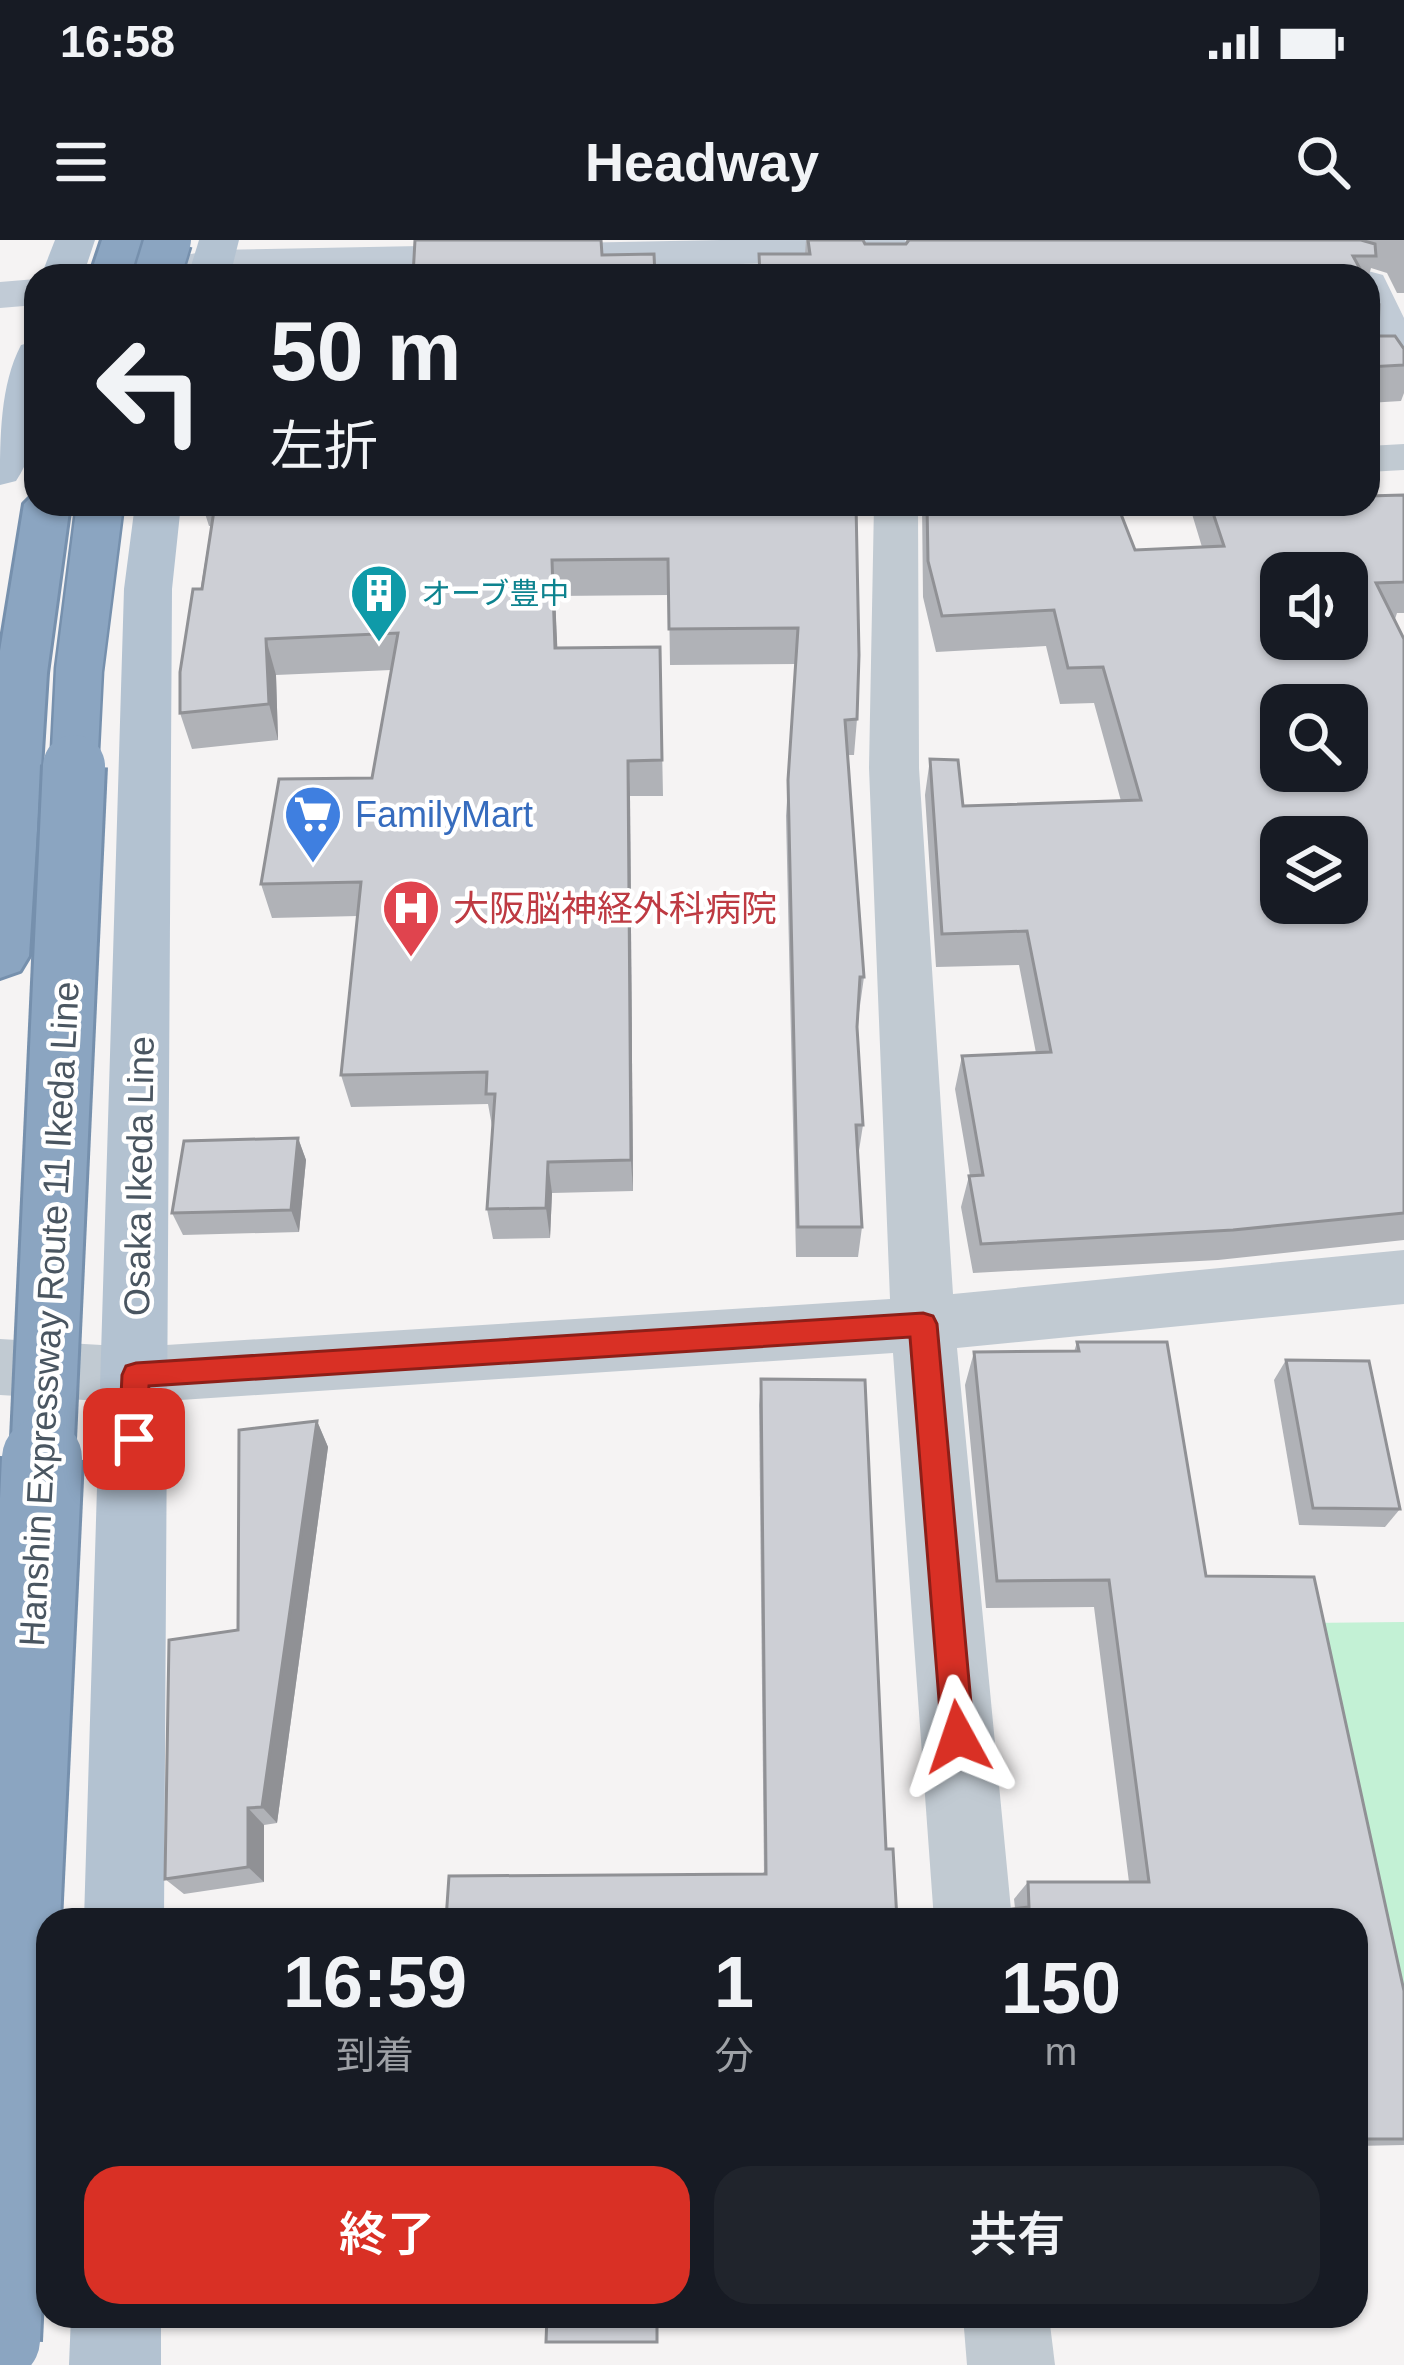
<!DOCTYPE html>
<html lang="ja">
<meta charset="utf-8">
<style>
body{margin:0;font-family:Arial,"Noto Sans JP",sans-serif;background:#20242c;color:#f1f3f6;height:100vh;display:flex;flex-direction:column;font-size:45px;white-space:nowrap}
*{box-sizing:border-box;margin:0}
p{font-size:39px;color:#9ea1a6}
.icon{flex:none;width:66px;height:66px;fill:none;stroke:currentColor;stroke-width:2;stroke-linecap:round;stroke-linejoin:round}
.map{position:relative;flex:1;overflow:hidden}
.details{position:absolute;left:36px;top:1668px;width:1332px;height:420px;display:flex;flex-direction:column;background:#171b24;border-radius:36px;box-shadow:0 3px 9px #0004}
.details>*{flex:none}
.hud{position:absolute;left:24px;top:24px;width:1356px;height:252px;border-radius:36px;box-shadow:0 3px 9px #0004;background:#171b24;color:#f1f3f6;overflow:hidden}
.tools{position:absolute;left:1260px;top:312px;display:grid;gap:24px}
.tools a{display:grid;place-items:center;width:108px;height:108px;border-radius:24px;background:#171b24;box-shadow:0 3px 9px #0004;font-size:60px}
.pin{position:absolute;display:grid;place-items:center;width:102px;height:102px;color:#fff;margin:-51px;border-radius:24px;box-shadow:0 6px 18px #0006}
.me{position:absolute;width:132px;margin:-66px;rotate:355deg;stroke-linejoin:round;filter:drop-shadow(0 0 9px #0008)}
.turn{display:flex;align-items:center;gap:42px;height:252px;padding:0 48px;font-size:54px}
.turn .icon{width:156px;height:156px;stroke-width:2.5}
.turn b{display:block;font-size:84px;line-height:102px}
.eta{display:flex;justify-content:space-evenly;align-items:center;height:204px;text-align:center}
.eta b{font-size:72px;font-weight:600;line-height:84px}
.action{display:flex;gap:24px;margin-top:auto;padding:24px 48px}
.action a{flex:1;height:138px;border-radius:36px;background:#d93025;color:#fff;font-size:48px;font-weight:600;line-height:138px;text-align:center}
.action a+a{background:#20242c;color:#f1f3f6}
.status{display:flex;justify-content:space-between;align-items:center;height:84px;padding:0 60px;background:#171b24;direction:ltr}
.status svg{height:33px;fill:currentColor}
header{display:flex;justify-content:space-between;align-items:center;height:156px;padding:0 48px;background:#171b24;font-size:54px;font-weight:600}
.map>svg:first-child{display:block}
.green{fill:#c3f1d5}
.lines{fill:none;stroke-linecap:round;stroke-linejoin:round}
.highway-casing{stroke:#7690ad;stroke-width:6}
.street{fill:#c1cad2;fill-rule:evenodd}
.secondary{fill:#c1cbd6;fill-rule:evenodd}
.primary{fill:#b3c2d1;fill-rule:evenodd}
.highway{fill:#8ba5c1;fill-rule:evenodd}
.highway-bridge-far2-casing{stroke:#7690ad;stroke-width:51;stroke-linecap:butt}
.highway-bridge-far1-casing{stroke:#7690ad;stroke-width:68;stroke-linecap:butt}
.highway-bridge-casing{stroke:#7690ad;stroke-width:86;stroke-linecap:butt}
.highway-bridge-far2{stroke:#8ba5c1;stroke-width:46}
.highway-bridge-far1{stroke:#8ba5c1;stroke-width:62}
.highway-bridge{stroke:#8ba5c1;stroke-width:80}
.wall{fill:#b0b2b7}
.shaded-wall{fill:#909195}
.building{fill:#cdcfd5;stroke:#909195;stroke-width:3;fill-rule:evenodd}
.route{fill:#d93025;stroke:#8d1f18;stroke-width:3}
.labels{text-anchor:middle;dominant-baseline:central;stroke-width:9;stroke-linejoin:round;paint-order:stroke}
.far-culture-label{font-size:30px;fill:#0d838f;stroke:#fff;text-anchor:start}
.shop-label{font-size:36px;fill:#366cbe;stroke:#fff;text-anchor:start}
.health-label{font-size:36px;fill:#be3a42;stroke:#fff;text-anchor:start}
.street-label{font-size:36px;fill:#4a5661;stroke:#fff}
</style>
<div class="status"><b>16:58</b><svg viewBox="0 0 49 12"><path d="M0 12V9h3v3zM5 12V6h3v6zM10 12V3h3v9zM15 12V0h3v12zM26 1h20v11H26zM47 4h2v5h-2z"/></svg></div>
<header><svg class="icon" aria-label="menu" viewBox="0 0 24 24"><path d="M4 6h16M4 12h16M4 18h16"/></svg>Headway<svg class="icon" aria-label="search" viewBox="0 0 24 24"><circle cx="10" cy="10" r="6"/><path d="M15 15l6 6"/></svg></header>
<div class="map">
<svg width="1404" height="2125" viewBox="0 0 1404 2125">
<rect width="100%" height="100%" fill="#f5f3f3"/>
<polygon class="green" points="1404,1382 1404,1863 1305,1383"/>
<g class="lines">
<defs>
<g id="highway">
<polygon points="102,0 142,0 132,36 90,36"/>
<polygon points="36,252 36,264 70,264 47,433 29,716 20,731 0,738 0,411 24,264"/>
</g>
</defs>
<use href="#highway" class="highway-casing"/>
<g class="street">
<polygon points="1404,204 1404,230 1368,232 1368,206"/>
<polygon points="874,264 918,264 919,528 953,1054 1404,1010 1404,1064 957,1108 1012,1680 934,1680 893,1113 135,1163 0,1155 0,1099 135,1107 890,1059 869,528"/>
<polygon points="963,2076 1049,2076 1055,2125 967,2125"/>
</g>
<g class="secondary">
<polygon points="721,0 905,0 912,9 906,18 892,21 114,36 120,27 213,10"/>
<polygon points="1368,31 1383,35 1404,78 1404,140 1389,136 1368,93 1368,36 1353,36"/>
<polygon points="36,39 36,65 0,68 0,42"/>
</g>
<g class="primary">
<polygon points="55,0 95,0 83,36 41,36"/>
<polygon points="199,0 239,0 230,36 188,36"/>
<path d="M36 101C36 147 44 201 16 241L0 245C0 198 0 145 21 105Z"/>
<polygon points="135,264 181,264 172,349 164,1680 84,1680 124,349"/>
<polygon points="71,2076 161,2076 161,2125 69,2125"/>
</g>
<use href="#highway" class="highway"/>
<defs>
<g id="highway-bridge-far2">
<polyline points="157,36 168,0"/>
<polyline points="74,529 79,430 100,264"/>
</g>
<polyline id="highway-bridge-far1" points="42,1221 74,526"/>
<polyline id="highway-bridge" points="0,2100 42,1218"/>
</defs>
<use href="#highway-bridge-far2" class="highway-bridge-far2-casing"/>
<use href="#highway-bridge-far1" class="highway-bridge-far1-casing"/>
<use href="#highway-bridge" class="highway-bridge-casing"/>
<use href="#highway-bridge-far2" class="highway-bridge-far2"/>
<use href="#highway-bridge-far1" class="highway-bridge-far1"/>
<use href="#highway-bridge" class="highway-bridge"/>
</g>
<g class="wall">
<polygon points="806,0 863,0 865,4 906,4 906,0 1404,0 1404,53 1397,53 1387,33 1371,28 1368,39 1368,36 759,36 759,14 805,14"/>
<polygon points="1368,44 1378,96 1404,109 1404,153 1401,161 1368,163"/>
<polygon points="1404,255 1404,373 1397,373 1395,379 1404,399 1404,1000 1218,1020 973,1033 961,967 969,936 970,936 955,849 962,816 1036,813 1019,725 936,727 925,555 930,519 963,566 1121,561 1094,463 1060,464 1046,406 936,412 923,357 922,264 1117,264 1135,310 1202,307 1189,264 1368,264"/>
<polygon points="202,264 856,264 857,479 854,515 848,515 864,737 857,787 863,885 858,917 862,987 858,1017 796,1017 786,576 796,424 670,425 669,355 555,356 557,408 660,407 663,556 630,556 633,951 552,953 550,998 493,999 487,969 492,886 488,864 351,867 341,835 358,676 272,678 261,644 372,538 391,430 276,435 278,500 192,509 180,473 211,286 209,286"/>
<polygon points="298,898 306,920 299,992 183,995 172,973"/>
<polygon points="1077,1102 1206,1336 1404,1751 1404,1905 1356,1906 1356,1680 1003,1680 1012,1669 1015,1668 1014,1659 1028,1642 1129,1642 1094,1367 986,1368 965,1145 974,1112 1074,1112"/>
<polygon points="1286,1120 1400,1269 1385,1287 1299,1285 1274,1140"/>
<polygon points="761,1139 886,1609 764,1634 759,1165"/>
<polygon points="317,1181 328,1207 277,1583 264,1585 264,1642 184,1654 165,1639 238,1390"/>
</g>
<g class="shaded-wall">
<polygon points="552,320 555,356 559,444 555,408"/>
<polygon points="266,399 276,435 278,500 269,464"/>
<polygon points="628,521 630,556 633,951 631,920"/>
<polygon points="298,898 306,920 299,992 291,970"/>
<polygon points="548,922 552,953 550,998 546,968"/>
<polygon points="317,1181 328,1207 277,1583 262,1567"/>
<polygon points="248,1568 264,1585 264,1642 248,1627"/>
</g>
<g class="building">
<polygon points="415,0 601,0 602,15 654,14 655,36 413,36"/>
<polygon points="808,0 863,0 865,4 906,4 909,0 1361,0 1375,4 1376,16 1353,16 1364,36 760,36 759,14 810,14"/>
<polygon points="1368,44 1379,64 1378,96 1395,96 1404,109 1404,125 1368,127"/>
<path d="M1404 255V342L1376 343 1404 399V973L1233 990 981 1004 969 936 983 935 962 816 1051 812 1027 691 942 694 930 519 958 520 963 566 1141 560 1103 427 1068 428 1054 370 942 376 928 321 927 264H1117L1135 310 1224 306 1210 264H1368V256ZM1281 333H1347V399H1281ZM1281 465H1347V531H1281ZM1281 597H1347V663H1281Z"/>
<polygon points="215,264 856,264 859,415 857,479 845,480 864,737 860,737 857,787 863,885 856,885 862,987 798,987 788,540 798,388 669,389 668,319 552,320 555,408 660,407 662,520 628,521 631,920 548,922 546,968 487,969 495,854 486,854 487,832 341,835 361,642 261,644 279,539 372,538 398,393 266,399 269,464 180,473 180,432 193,349 202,349"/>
<polygon points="298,898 291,970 172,973 184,901"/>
<polygon points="1077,1102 1167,1102 1206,1336 1314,1337 1404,1751 1404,1899 1356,1899 1356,1680 1013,1680 1012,1669 1029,1667 1028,1642 1149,1642 1109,1340 997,1341 974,1112 1079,1111"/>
<polygon points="1286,1120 1369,1121 1400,1269 1313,1268"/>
<polygon points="761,1139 865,1140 886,1609 893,1609 897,1680 446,1680 449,1636 766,1634"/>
<polygon points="317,1181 262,1567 248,1568 248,1627 165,1639 169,1400 238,1390 239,1190"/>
<polygon points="547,2076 657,2076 657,2102 546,2102"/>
</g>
<polygon class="route" points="923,1073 933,1076 937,1084 974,1497 969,1508 958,1512 947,1508 942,1497 910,1097 149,1146 144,1208 134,1212 124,1208 119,1199 122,1135 126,1126 136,1123"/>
<defs>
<symbol id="building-pin" viewBox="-11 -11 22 30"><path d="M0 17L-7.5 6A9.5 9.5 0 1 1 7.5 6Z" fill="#0f9aa8" stroke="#fff"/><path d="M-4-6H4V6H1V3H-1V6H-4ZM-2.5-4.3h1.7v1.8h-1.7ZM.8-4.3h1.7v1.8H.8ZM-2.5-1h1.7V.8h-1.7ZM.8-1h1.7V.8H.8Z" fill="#fff"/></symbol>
<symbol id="supermarket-pin" viewBox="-11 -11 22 30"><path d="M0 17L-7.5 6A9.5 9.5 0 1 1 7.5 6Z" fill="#3f7fe0" stroke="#fff"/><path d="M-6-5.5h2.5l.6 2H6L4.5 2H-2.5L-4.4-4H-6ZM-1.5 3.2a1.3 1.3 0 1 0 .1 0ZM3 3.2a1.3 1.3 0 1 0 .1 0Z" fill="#fff"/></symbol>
<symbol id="hospital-pin" viewBox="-11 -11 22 30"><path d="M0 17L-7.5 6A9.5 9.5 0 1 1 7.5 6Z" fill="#e0444e" stroke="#fff"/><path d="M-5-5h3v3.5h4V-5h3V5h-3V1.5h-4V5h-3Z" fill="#fff"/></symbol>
</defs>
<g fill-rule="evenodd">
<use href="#building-pin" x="346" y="320" width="66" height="90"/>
<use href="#supermarket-pin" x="280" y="541" width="66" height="90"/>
<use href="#hospital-pin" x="378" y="635" width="66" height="90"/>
</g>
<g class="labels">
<g class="far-culture-label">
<text x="421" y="353">オーブ豊中</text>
</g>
<g class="shop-label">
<text x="355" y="574">FamilyMart</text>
</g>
<g class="health-label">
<text x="453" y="668">大阪脳神経外科病院</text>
</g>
<g class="street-label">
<text transform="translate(139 936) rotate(-89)">Osaka Ikeda Line</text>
<text transform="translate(49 1074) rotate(-87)">Hanshin Expressway Route 11 Ikeda Line</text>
</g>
</g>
</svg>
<div class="tools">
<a><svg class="icon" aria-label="sound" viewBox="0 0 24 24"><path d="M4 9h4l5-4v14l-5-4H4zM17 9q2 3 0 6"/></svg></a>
<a><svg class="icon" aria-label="search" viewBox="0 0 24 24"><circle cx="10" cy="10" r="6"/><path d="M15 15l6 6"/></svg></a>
<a><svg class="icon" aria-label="layers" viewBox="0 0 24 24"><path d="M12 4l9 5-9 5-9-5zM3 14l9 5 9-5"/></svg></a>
</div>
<div class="pin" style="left:134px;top:1199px;background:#d93025"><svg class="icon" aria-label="arrive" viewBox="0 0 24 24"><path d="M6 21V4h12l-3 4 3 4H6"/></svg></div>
<svg class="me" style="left:958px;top:1497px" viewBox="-20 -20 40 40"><path d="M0-17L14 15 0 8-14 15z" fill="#d93025" stroke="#fff" stroke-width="4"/></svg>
<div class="hud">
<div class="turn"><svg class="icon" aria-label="left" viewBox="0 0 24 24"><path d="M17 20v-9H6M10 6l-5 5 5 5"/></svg><div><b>50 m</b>左折</div></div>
</div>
<section class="details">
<div class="eta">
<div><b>16:59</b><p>到着</p></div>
<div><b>1</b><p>分</p></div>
<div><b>150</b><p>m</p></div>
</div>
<div class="action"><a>終了</a><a>共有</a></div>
</section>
</div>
